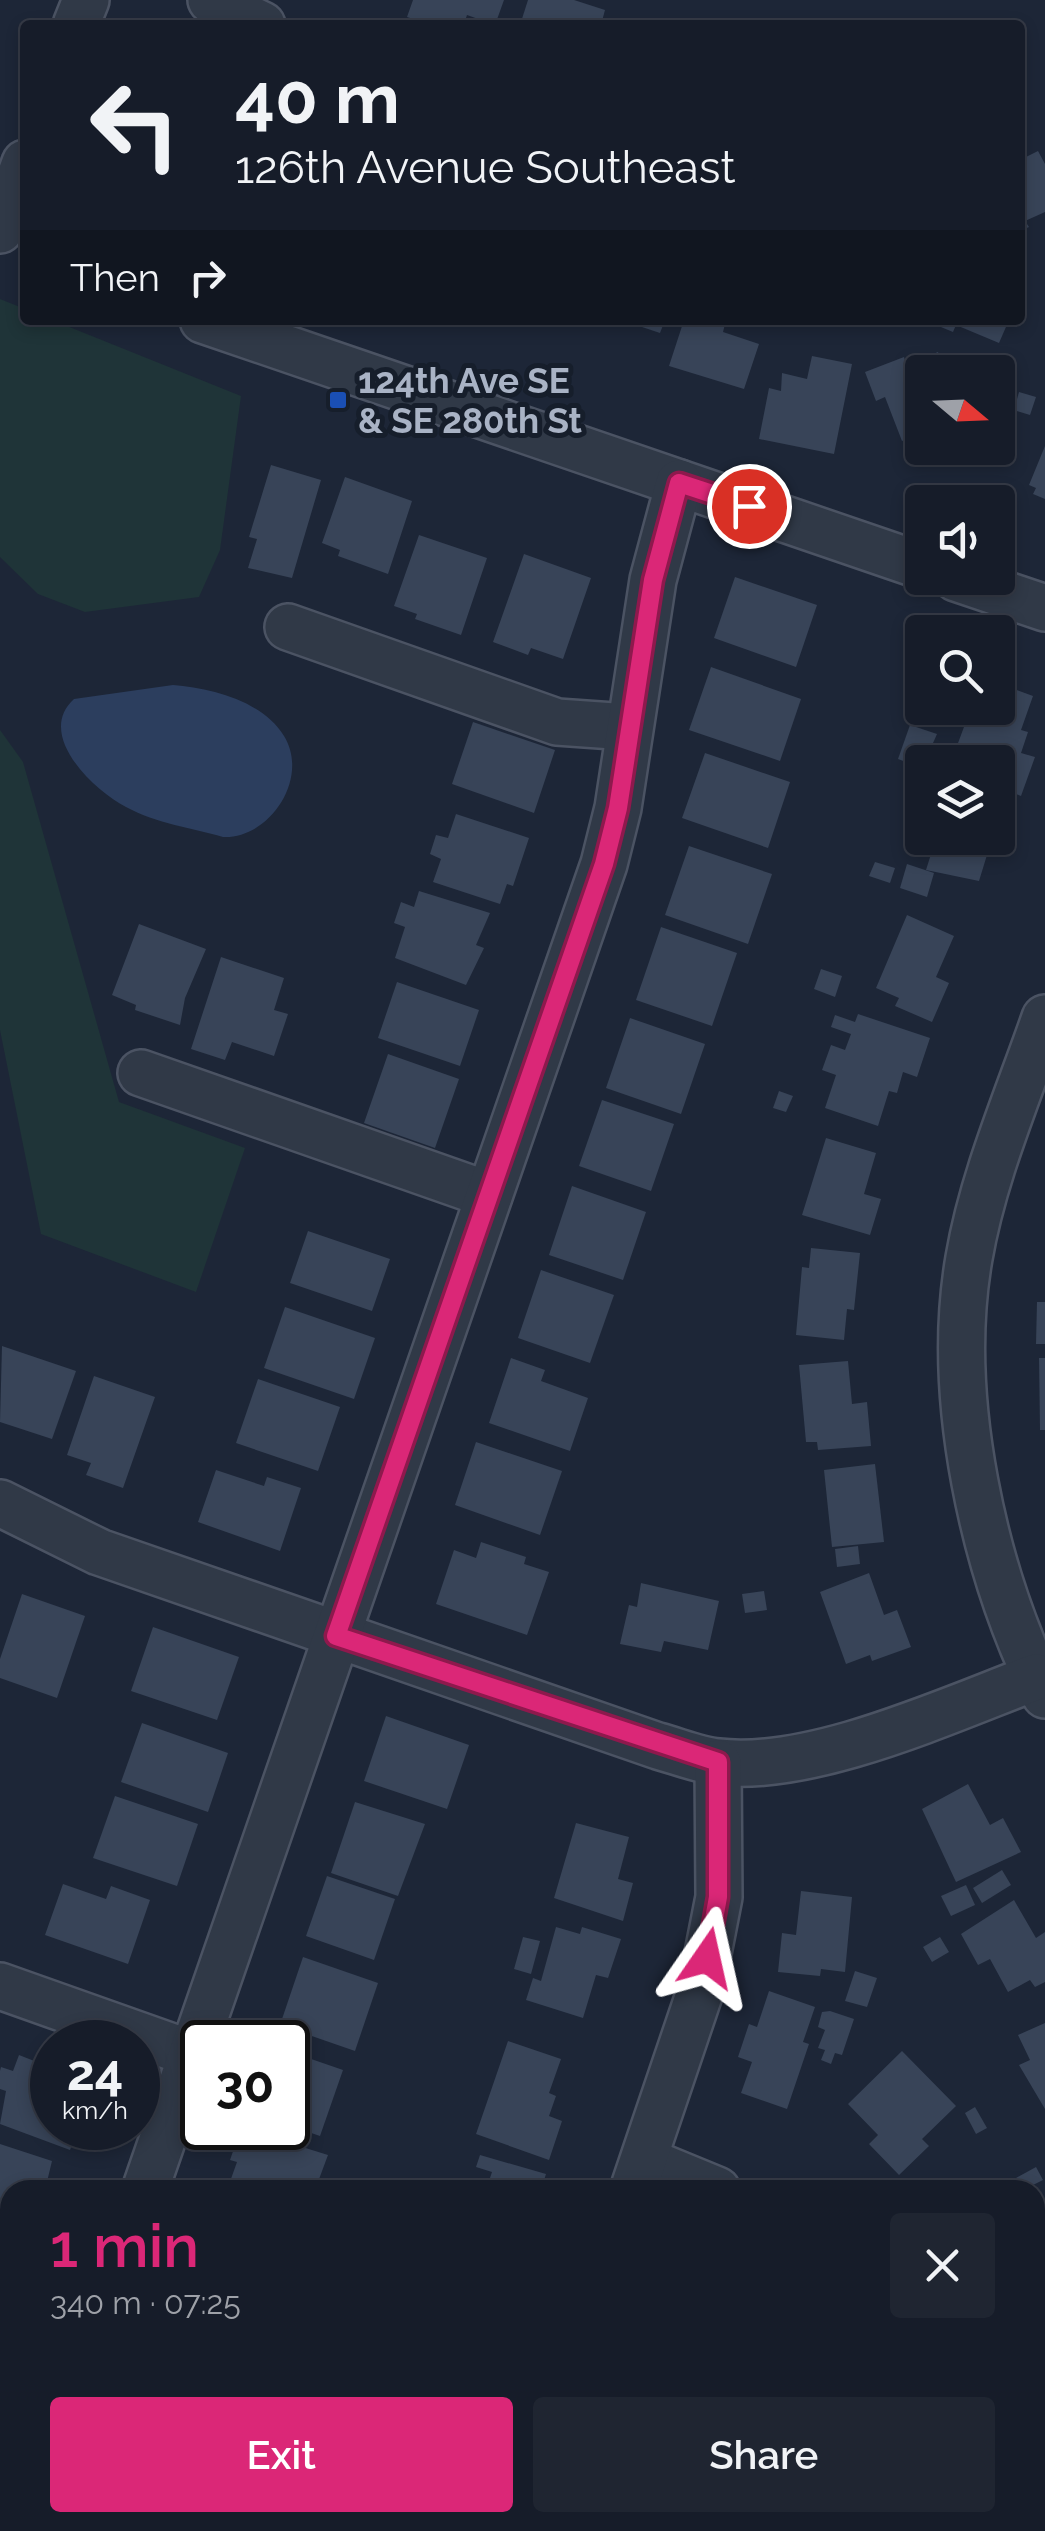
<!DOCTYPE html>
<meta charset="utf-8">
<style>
body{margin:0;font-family:Raleway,sans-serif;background:#1f2531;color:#f1f3f6;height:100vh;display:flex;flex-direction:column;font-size:38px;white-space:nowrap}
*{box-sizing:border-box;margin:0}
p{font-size:32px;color:#9ea1a8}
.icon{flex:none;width:55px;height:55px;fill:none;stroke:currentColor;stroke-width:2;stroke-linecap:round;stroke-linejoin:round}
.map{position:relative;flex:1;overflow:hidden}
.sheet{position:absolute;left:0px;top:2180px;width:1045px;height:352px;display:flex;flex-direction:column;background:#161c29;border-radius:30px 30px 0 0;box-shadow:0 5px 15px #0003,0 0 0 2px #353a46}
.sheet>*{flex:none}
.guide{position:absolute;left:20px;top:20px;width:1005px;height:305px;border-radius:10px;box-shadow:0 5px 15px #0003,0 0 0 2px #353a46;background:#161c29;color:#f1f3f6;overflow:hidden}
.needle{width:65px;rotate:109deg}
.tools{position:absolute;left:905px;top:355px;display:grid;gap:20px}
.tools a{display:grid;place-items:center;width:110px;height:110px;border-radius:10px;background:#161c29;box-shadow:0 5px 15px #0003,0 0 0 2px #353a46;font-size:50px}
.speed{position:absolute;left:30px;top:2020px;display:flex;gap:20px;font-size:50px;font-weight:700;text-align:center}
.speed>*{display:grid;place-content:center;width:130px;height:130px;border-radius:50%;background:#161c29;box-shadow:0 5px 15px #0003,0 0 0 2px #353a46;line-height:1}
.speed small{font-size:25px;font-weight:400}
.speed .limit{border:5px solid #111;border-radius:15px;background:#fff;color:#111}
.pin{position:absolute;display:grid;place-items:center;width:85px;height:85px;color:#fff;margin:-42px;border:5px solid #fff;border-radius:50%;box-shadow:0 2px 10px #0007}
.me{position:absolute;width:110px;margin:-55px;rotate:11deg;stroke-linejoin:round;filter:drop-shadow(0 0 8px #0008)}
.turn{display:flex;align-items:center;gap:35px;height:210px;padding:0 50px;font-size:45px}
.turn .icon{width:130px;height:130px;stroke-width:2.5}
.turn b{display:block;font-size:70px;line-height:85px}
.then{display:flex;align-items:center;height:95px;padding:0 50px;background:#0003;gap:20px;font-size:38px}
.round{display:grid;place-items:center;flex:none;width:105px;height:105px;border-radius:10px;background:#1f2531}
.head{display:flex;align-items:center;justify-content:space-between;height:170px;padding:0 50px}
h1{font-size:60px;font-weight:600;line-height:75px;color:#db2777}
.action{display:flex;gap:20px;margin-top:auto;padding:20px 50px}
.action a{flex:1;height:115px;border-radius:10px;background:#db2777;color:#fff;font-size:40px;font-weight:600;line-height:115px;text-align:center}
.action a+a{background:#1f2531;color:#f1f3f6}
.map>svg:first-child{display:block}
.green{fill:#1f3438}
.water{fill:#2c3e5e}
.building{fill:#384458}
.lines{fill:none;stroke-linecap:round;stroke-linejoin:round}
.minor-casing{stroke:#4b5363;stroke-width:50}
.minor{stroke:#303947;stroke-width:45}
.route-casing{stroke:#8e194d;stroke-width:25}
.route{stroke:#db2777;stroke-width:18}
.transit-dot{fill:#1a4fb4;stroke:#161e2b;stroke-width:4}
.labels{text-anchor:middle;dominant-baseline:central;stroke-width:10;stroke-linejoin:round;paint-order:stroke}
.poi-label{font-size:35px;font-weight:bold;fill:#a9b3c5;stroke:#161e2b;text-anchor:start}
</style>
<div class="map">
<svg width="1045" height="2531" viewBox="0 0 1045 2531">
<rect width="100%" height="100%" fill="#1d2637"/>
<g class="green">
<polygon points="0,299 25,309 25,320 52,320 241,396 220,550 199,597 85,612 38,594 0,557"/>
<polygon points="0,730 23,762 119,1102 245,1148 196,1292 41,1234 0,1030"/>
</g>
<path class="water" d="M173 685C211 688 263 701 284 736 310 778 270 839 223 837 192 828 155 823 126 807 93 790 35 734 74 699Z"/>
<g class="building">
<polygon points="413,0 504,0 495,25 467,15 464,24 451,19 449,25 431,25 407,17"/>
<polygon points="528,0 574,0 605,10 601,25 520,25"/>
<polygon points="1038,151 1045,164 1045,212 1025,221 1029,227 1020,231 1020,160"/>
<polygon points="621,320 665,320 660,333"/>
<polygon points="684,320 726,320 723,332 759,344 744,389 669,366"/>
<polygon points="924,320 1009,320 999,343 956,325 953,332"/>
<polygon points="938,352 945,372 922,372 922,433 902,441 885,397 876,401 865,372 904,357 906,365"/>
<polygon points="812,356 852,364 834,454 759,439 769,388 781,391 782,373 807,379"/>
<polygon points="1019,392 1036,397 1030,415 1014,410"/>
<polygon points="1045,446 1045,499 1033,494 1036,488 1029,485"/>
<polygon points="271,465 321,480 292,578 248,568 257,539 249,537"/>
<polygon points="345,477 412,501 388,574 338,556 340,550 322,543"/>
<polygon points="419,535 487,558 461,635 415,619 417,614 394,606"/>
<polygon points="524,554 591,578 563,659 531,648 528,655 493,642"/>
<polygon points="735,577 817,605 796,667 714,638"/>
<polygon points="711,667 801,699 780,761 689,730"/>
<polygon points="998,683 1033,696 1021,730 1028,732 1021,753 1035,757 1021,796 998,787 998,762 951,762 971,708 998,708"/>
<polygon points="473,722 555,750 534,813 452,784"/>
<polygon points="910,725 937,734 922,768 898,759"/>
<polygon points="705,753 790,782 768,848 682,818"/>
<polygon points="998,803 1015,808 1003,845 991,842 979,881 926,870 936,838 998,838"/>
<polygon points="456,814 529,838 513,886 507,884 500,904 433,882 441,859 430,854 436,835 448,838"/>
<polygon points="689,846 772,874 748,944 665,915"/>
<polygon points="875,862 895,868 890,883 869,876"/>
<polygon points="907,864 934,873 927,897 900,888"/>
<polygon points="419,891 490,913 476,945 484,948 466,985 395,958 405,927 394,923 401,902 414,907"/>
<polygon points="907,915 954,936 936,977 949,983 932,1022 895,1006 899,998 876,988"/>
<polygon points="139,924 206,949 185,998 180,1025 135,1010 136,1005 112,995"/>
<polygon points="661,927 737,953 712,1026 636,1000"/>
<polygon points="221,957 284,978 274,1010 288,1014 274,1056 232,1042 225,1060 191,1049"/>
<polygon points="821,969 842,976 835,997 814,989"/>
<polygon points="397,982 479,1010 460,1066 378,1038"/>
<polygon points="858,1014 930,1038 917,1077 903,1072 897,1093 889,1091 878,1126 825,1108 836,1075 822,1070 831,1045 845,1050 851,1034 831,1027 835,1015 855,1022"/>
<polygon points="630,1018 705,1044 681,1114 606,1088"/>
<polygon points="388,1054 459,1079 435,1148 364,1123"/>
<polygon points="779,1091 793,1096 786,1112 773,1108"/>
<polygon points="602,1100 674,1124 651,1191 579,1166"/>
<polygon points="826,1138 876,1153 864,1194 881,1199 870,1235 802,1215"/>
<polygon points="572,1186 646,1212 623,1280 549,1255"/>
<polygon points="308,1231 390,1259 372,1311 290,1283"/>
<polygon points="811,1248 860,1253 854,1310 847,1309 844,1340 796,1335 802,1267 809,1268"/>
<polygon points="541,1270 614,1295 590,1363 518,1338"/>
<polygon points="1037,1302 1045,1302 1045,1344 1036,1344"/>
<polygon points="285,1307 375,1338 354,1399 264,1368"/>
<polygon points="2,1346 76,1371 52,1439 0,1422"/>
<polygon points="511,1358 545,1370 541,1381 588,1398 570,1451 489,1423"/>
<polygon points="1039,1358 1045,1358 1045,1430 1040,1430"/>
<polygon points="848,1361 852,1404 867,1402 871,1446 818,1450 817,1442 806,1442 799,1365"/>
<polygon points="94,1376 155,1397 123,1488 86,1475 91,1463 67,1455"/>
<polygon points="258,1379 340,1407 318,1471 236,1443"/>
<polygon points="476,1442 562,1471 540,1535 455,1505"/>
<polygon points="875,1464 884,1542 832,1547 824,1470"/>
<polygon points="216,1470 264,1486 267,1477 301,1488 280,1551 198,1522"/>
<polygon points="481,1542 526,1557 524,1564 549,1572 527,1635 436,1604 454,1550 476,1558"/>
<polygon points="858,1546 860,1564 837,1567 835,1549"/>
<polygon points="869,1573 884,1615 897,1610 911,1647 872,1661 870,1655 846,1664 820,1592"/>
<polygon points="641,1583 719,1601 708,1650 664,1641 661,1652 620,1644 629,1605 637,1607"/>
<polygon points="764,1591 767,1610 745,1613 742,1594"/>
<polygon points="22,1594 85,1616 57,1698 0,1678 0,1659"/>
<polygon points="153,1627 239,1657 217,1720 131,1691"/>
<polygon points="386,1716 469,1745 447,1809 364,1781"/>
<polygon points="142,1723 228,1753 208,1812 121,1782"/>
<polygon points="968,1784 990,1825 1003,1818 1021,1852 956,1882 922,1809"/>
<polygon points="115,1796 198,1824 177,1886 93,1858"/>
<polygon points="355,1802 425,1824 398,1896 331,1873"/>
<polygon points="576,1823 629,1837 618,1879 633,1883 623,1921 554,1898"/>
<polygon points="1002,1870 1011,1885 982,1903 973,1888"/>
<polygon points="327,1876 395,1899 374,1960 306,1936"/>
<polygon points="63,1884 106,1899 111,1886 150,1900 128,1964 45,1935"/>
<polygon points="966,1885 975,1905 951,1916 941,1896"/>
<polygon points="801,1891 852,1897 845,1972 821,1969 820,1976 778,1972 782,1933 796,1935"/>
<polygon points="1014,1900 1036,1938 1045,1932 1045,1982 1035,1987 1030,1980 1008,1992 990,1959 978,1965 961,1934"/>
<polygon points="556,1927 580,1934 582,1927 621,1939 608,1978 596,1975 583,2018 526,2000 533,1978 541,1981"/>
<polygon points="523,1937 540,1941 531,1974 514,1969"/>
<polygon points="940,1937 949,1952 932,1962 923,1947"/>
<polygon points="303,1957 378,1983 355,2051 280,2025"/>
<polygon points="855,1971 877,1978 867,2007 845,2001"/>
<polygon points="769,1991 815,2007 803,2042 809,2044 787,2109 741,2093 752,2062 738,2057 749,2024 757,2027"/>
<polygon points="830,2011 854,2019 842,2055 835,2053 831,2064 821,2060 825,2050 818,2048 825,2030 818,2027 822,2012"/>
<polygon points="1045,2023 1045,2109 1019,2065 1030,2060 1018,2035"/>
<polygon points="508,2041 561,2059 549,2093 556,2096 549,2116 562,2121 549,2160 476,2134"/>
<polygon points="288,2051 343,2070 320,2136 288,2125"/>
<polygon points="902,2051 956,2106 922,2139 929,2146 899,2175 869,2144 878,2135 848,2104"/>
<polygon points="19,2055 52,2068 52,2128 78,2128 70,2150 0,2124 6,2091 0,2089 0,2071 1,2067 13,2071"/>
<polygon points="975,2107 987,2128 976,2134 965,2113"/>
<polygon points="241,2128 328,2155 315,2190 227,2190 237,2162 230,2160"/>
<polygon points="0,2144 52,2161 45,2190 10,2190 10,2224 0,2220"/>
<polygon points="480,2155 546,2174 541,2190 486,2190 492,2172 476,2167"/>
<polygon points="1036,2167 1043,2180 1023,2190 1016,2178"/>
<polygon points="9,2508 10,2522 80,2522 77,2531 1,2531"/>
<polygon points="731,2522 783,2522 809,2530 728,2531"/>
<polygon points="843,2522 903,2522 900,2531 841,2531"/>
</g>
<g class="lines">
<defs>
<g id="minor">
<polyline points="211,0 262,25"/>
<polyline points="76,25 86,0"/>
<polyline points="0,230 25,163"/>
<polyline points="203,320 922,566"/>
<polyline points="956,578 1045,608"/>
<polyline points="288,627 557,722 628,727"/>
<path d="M1045 1018C1018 1096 983 1176 969 1258 945 1396 983 1570 1045 1695"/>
<polyline points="141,1073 489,1195"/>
<path d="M0 1503 99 1552 658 1746C677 1751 698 1760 718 1762 812 1773 948 1710 1036 1677"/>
<polyline points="0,1986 192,2054"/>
<polyline points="644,2160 717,2190"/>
<polyline points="145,2190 604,864 618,808 653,580 679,483"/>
<polyline points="633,2190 701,1989 719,1897 718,1763"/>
<polyline points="502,2531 505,2522"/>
</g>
</defs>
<use href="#minor" class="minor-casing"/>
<use href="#minor" class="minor"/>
</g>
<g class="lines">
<defs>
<polyline id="route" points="707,1958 718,1897 718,1762 336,1636 604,864 618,808 653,580 679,483 749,506"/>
</defs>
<use href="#route" class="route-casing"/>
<use href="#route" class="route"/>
</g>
<rect class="transit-dot" x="328" y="390" width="20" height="20" rx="5"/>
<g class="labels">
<g class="poi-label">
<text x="358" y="380">124th Ave SE<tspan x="358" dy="40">&amp; SE 280th St</tspan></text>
</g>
</g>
</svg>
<div class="tools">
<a><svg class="needle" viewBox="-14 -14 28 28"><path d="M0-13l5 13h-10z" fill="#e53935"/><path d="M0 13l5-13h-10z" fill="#9ea1a8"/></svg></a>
<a><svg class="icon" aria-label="sound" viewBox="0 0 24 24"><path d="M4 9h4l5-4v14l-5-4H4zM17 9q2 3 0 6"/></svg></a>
<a><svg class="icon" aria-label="search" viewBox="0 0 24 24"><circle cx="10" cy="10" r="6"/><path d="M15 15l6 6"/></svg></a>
<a><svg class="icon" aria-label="layers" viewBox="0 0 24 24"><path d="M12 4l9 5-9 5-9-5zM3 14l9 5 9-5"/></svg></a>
</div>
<div class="speed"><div>24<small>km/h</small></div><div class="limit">30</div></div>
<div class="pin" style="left:749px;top:506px;background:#d93025"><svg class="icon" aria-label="arrive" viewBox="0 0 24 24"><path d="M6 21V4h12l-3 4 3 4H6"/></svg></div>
<svg class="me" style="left:707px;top:1958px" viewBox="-20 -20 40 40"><path d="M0-17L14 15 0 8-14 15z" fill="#db2777" stroke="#fff" stroke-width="4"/></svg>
<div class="guide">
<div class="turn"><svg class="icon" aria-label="left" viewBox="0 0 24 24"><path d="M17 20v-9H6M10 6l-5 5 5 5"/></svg><div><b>40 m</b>126th Avenue Southeast</div></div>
<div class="then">Then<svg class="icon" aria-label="right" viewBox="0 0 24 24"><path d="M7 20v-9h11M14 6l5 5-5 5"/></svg></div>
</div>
<section class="sheet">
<div class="head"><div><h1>1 min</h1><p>340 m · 07:25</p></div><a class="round"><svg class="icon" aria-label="close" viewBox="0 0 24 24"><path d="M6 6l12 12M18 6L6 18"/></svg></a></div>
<div class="action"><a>Exit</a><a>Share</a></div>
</section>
</div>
